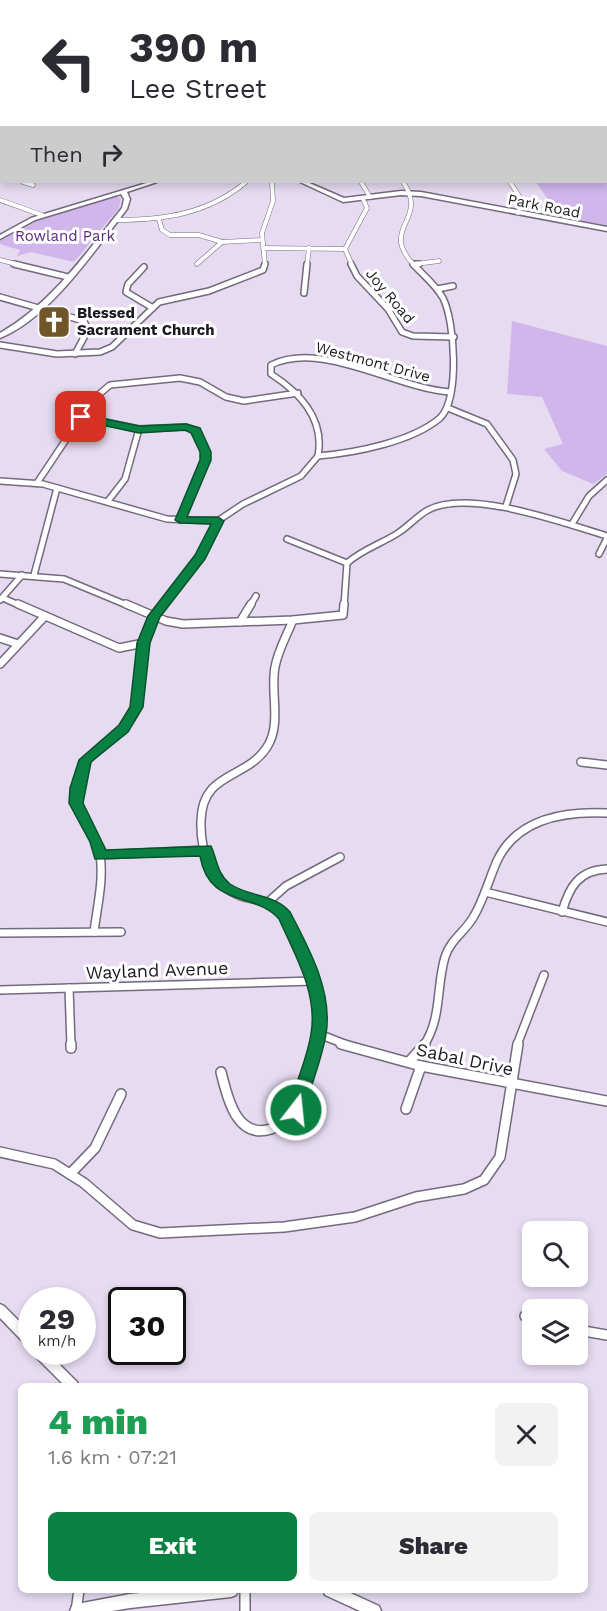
<!DOCTYPE html>
<meta charset="utf-8">
<style>
body{margin:0;font-family:"Work Sans",sans-serif;background:#f2f2f3;color:#2b2b33;height:100vh;display:flex;flex-direction:column;font-size:22px;white-space:nowrap}
*{box-sizing:border-box;margin:0}
p{font-size:20px;color:#7c7c81}
.icon{flex:none;width:33px;height:33px;fill:none;stroke:currentColor;stroke-width:2;stroke-linecap:round;stroke-linejoin:round}
.map{position:relative;flex:1;overflow:hidden}
.side{position:absolute;left:18px;top:1383px;width:570px;height:210px;display:flex;flex-direction:column;background:#fff;border-radius:9px;box-shadow:0 3px 9px #0003}
.side>*{flex:none}
.banner{position:absolute;left:0px;top:0px;width:608px;height:183px;box-shadow:0 3px 9px #0003;background:#fff;color:#2b2b33;overflow:hidden}
.fabs{position:absolute;left:522px;top:1221px;display:grid;gap:12px}
.fabs a{display:grid;place-items:center;width:66px;height:66px;border-radius:9px;background:#fff;box-shadow:0 3px 9px #0003;font-size:30px}
.speed{position:absolute;left:18px;top:1287px;display:flex;gap:12px;font-size:30px;font-weight:700;text-align:center}
.speed>*{display:grid;place-content:center;width:78px;height:78px;border-radius:50%;background:#fff;box-shadow:0 3px 9px #0003;line-height:1}
.speed small{font-size:15px;font-weight:400}
.speed .limit{border:3px solid #111;border-radius:9px;background:#fff;color:#111}
.pin{position:absolute;display:grid;place-items:center;width:51px;height:51px;color:#fff;margin:-26px;border-radius:12px;box-shadow:0 3px 9px #0006}
.me{position:absolute;width:66px;margin:-33px;rotate:16deg;stroke-linejoin:round;filter:drop-shadow(0 0 4px #0008)}
.turn{display:flex;align-items:center;gap:21px;height:126px;padding:0 30px;font-size:27px}
.turn .icon{width:78px;height:78px;stroke-width:2.5}
.turn b{display:block;font-size:42px;line-height:51px}
.then{display:flex;align-items:center;height:57px;padding:0 30px;background:#0003;gap:12px;font-size:22px}
.round{display:grid;place-items:center;flex:none;width:63px;height:63px;border-radius:9px;background:#f2f2f3}
.overview{display:flex;align-items:center;justify-content:space-between;height:102px;padding:0 30px}
h1{font-size:36px;font-weight:800;line-height:45px;color:#1e9e55}
.action{display:flex;gap:12px;margin-top:auto;padding:12px 30px}
.action a{flex:1;height:69px;border-radius:9px;background:#0b8043;color:#fff;font-size:24px;font-weight:800;line-height:69px;text-align:center}
.action a+a{background:#f2f2f3;color:#2b2b33}
.map>svg:first-child{display:block}
.green{fill:#d0b6ea}
.lines{fill:none;stroke-linecap:round;stroke-linejoin:round}
.street-far3-casing{stroke:#736a7d;stroke-width:5}
.street-far2-casing{stroke:#736a7d;stroke-width:8}
.street-far1-casing{stroke:#736a7d;stroke-width:10}
.street-casing{stroke:#736a7d;stroke-width:12}
.secondary-casing{stroke:#736a7d;stroke-width:3}
.highway-casing{stroke:#736a7d;stroke-width:3}
.street-far3{stroke:#fff;stroke-width:4}
.street-far2{stroke:#fff;stroke-width:5}
.street-far1{stroke:#fff;stroke-width:7}
.street{stroke:#fff;stroke-width:9}
.secondary{fill:#fff;fill-rule:evenodd}
.highway{fill:#fff;fill-rule:evenodd}
.route{fill:#0b8043;stroke:#07532c;stroke-width:1.5}
.labels{text-anchor:middle;dominant-baseline:central;stroke-width:6;stroke-linejoin:round;paint-order:stroke}
.far-street-label{font-size:15px;fill:#1d1921;stroke:#fff}
.far-park-label{font-size:15px;fill:#5b2b7f;stroke:#fff}
.far-poi-label{font-size:15px;font-weight:bold;fill:#1d1921;stroke:#fff;text-anchor:start}
.street-label{font-size:18px;fill:#1d1921;stroke:#fff}
</style>
<div class="map">
<svg width="607" height="1611" viewBox="0 0 607 1611">
<rect width="100%" height="100%" fill="#e6dbf1"/>
<g class="green">
<polygon points="607,165 607,227 563,221 536,182 606,182"/>
<path d="M115 196 121 198 119 208 74 262 31 252 17 256 20 250 0 244V241C33 216 75 208 115 196Z"/>
<polygon points="512,321 607,346 607,474 593,484 562,471 544,449 563,444 542,397 507,394"/>
</g>
<g class="lines">
<defs>
<g id="street-far3">
<polyline points="0,137 0,145"/>
<polyline points="23,182 33,185"/>
<polyline points="361,182 370,197"/>
<path d="M403 182C430 221 378 227 414 265"/>
<polyline points="510,182 523,202 518,213"/>
<polyline points="0,200 42,215"/>
<polyline points="159,219 162,230 170,235 199,235 222,242 262,240"/>
<path d="M116 220C164 220 208 214 246 182"/>
<polyline points="263,248 345,249"/>
<polyline points="0,260 20,265"/>
<polyline points="197,264 222,242"/>
<polyline points="416,264 439,261"/>
<polyline points="265,265 262,233 273,201 272,182"/>
<polyline points="307,265 309,248"/>
<polyline points="352,265 345,249 367,208 363,199"/>
</g>
<g id="street-far2">
<polyline points="14,264 68,277"/>
<polyline points="351,264 357,276 388,309 402,332 413,336 454,337"/>
<polyline points="416,264 419,264"/>
<polyline points="144,267 128,284 126,292 153,308"/>
<polyline points="437,289 453,286"/>
<polyline points="304,293 307,264"/>
<polyline points="0,297 84,321 88,330 75,354"/>
<polyline points="0,345 57,354 100,352 112,347 159,302 209,291 263,270 265,264"/>
<polyline points="448,408 487,424 513,460 516,474 506,506"/>
<polyline points="81,417 139,429 186,427 196,431 205,452 205,460 180,520"/>
<path d="M318 456C354 453 412 442 440 418 460 399 455 322 443 298 435 284 423 275 413 264"/>
<polyline points="0,481 43,484 167,519 218,521"/>
<polyline points="37,483 81,417 97,396 110,385 180,378 200,382 226,397 244,401 298,393"/>
<polyline points="108,501 125,479 139,429"/>
<polyline points="572,524 589,496 607,480"/>
<polyline points="287,539 347,563 344,606"/>
<polyline points="599,554 607,538"/>
<path d="M347 563C363 549 381 544 398 533 409 526 417 516 428 510 468 488 564 523 607 536"/>
<polyline points="0,574 64,579 129,606"/>
<polyline points="34,575 57,488"/>
<polyline points="3,598 21,606"/>
<polyline points="0,600 22,575"/>
<path d="M162 606 201 556 219 520 243 504 301 476 318 456C325 419 299 392 271 374V365C322 340 395 388 450 392"/>
<polyline points="250,606 256,596"/>
</g>
<g id="street-far1">
<polyline points="18,604 119,648 144,643"/>
<polyline points="126,604 166,621 183,624 293,620 343,615 344,604"/>
<path d="M293 620C287 635 278 650 275 667 270 692 282 724 267 747 246 780 202 771 201 821 200 849 211 886 241 896 253 900 269 900 279 909 289 918 294 932 299 944 314 978 324 1008 316 1045"/>
<polyline points="240,622 251,604"/>
<polyline points="0,638 18,644"/>
<polyline points="0,664 45,616"/>
<polyline points="581,762 607,765"/>
<polyline points="100,855 206,850"/>
<polyline points="485,892 607,922"/>
<polyline points="267,903 286,886 340,857"/>
<path d="M562 912C569 887 579 870 607 869"/>
<path d="M94 932C97 907 104 880 100 855 97 832 75 814 77 791 80 745 116 748 134 713 140 703 139 689 140 677 142 650 147 628 163 604"/>
<polyline points="0,933 121,932"/>
<polyline points="69,988 71,1045"/>
<polyline points="0,990 314,981"/>
<polyline points="319,1034 347,1045"/>
<path d="M424 1045C442 1018 436 987 445 957 450 940 466 931 474 916 484 899 489 879 497 861 517 818 565 811 607 813"/>
<polyline points="517,1045 544,975"/>
</g>
<g id="street">
<polyline points="71,1044 71,1048"/>
<polyline points="341,1044 421,1066 607,1101"/>
<polyline points="409,1062 425,1044"/>
<path d="M221 1072C227 1096 236 1140 271 1129 281 1126 291 1119 296 1110 306 1091 312 1065 316 1044"/>
<polyline points="406,1109 421,1066"/>
<polyline points="0,1152 54,1164 84,1183 133,1225 160,1233 284,1227 355,1217 416,1197 464,1189 484,1180 500,1157 518,1044"/>
<polyline points="70,1174 95,1148 121,1094"/>
<polyline points="525,1316 532,1320"/>
<polyline points="578,1330 607,1335"/>
<polyline points="245,1590 245,1611"/>
<polyline points="76,1611 79,1590"/>
</g>
<g id="secondary">
<polygon points="376,0 380,0 381,2 376,2"/>
<polygon points="538,0 544,0 542,2 535,2"/>
<rect x="0" y="48" width="2" height="4"/>
<rect x="606" y="61" width="1" height="4"/>
<path d="M150 182H157L127 192 130 199 127 209C95 250 49 319 0 338V333C51 304 86 253 122 208L124 199 121 194 35 220 0 239V235L31 218Z"/>
<polygon points="300,182 307,182 344,198 401,191 421,192 607,227 607,231 421,196 401,195 343,202"/>
<polygon points="0,1304 4,1306 32,1334 32,1349 28,1347 0,1318"/>
<polygon points="33,1352 47,1352 77,1382 79,1386 65,1386 35,1356"/>
<polygon points="171,1590 238,1590 236,1595 231,1597 130,1608 112,1611 70,1611 72,1606 77,1604 130,1594"/>
<polygon points="323,1590 344,1590 379,1606 381,1611 360,1611 325,1595"/>
</g>
<g id="highway">
<rect x="606" y="21" width="1" height="4"/>
<rect x="0" y="101" width="2" height="4"/>
<rect x="0" y="113" width="2" height="4"/>
</g>
</defs>
<use href="#street-far3" class="street-far3-casing"/>
<use href="#street-far2" class="street-far2-casing"/>
<use href="#street-far1" class="street-far1-casing"/>
<use href="#street" class="street-casing"/>
<use href="#secondary" class="secondary-casing"/>
<use href="#highway" class="highway-casing"/>
<use href="#street-far3" class="street-far3"/>
<use href="#street-far2" class="street-far2"/>
<use href="#street-far1" class="street-far1"/>
<use href="#street" class="street"/>
<use href="#secondary" class="secondary"/>
<use href="#highway" class="highway"/>
</g>
<path class="route" d="M81 414 139 426 186 424 200 428 211 452V460L187 517H218L224 521 205 559 160 617 150 643 143 707 128 732 91 762 83 803 106 850 211 846C217 859 217 874 230 884 249 897 275 894 290 912 309 948 333 992 326 1034 322 1059 311 1085 304 1110L302 1115H290L288 1110C295 1085 307 1059 311 1034 318 993 295 955 279 919 254 891 209 908 200 856L95 859 90 842 69 803 70 788 79 760 119 725 130 707 137 643 148 616 195 555 211 524 180 523 175 520 200 460V452L191 433 185 430 139 433 78 420V415Z"/>
<defs>
<symbol id="church-square" viewBox="-11 -11 22 22"><rect x="-9" y="-9" width="18" height="18" rx="4" fill="#705628" stroke="#fff"/><path d="M-1.2-6h2.4v3.5h3.3v2.4h-3.3V6h-2.4V-.1h-3.3v-2.4h3.3Z" fill="#fff"/></symbol>
</defs>
<g fill-rule="evenodd">
<use href="#church-square" x="35" y="303" width="38" height="38"/>
</g>
<g class="labels">
<g class="far-street-label">
<text transform="translate(544 206) rotate(11)">Park Road</text>
<text transform="translate(390 296) rotate(50)">Joy Road</text>
<text transform="translate(373 362) rotate(15)">Westmont Drive</text>
</g>
<g class="far-park-label">
<text x="65" y="236">Rowland Park</text>
</g>
<g class="far-poi-label">
<text x="77" y="313">Blessed<tspan x="77" dy="17">Sacrament Church</tspan></text>
</g>
<g class="street-label">
<text transform="translate(157 970) rotate(-2)">Wayland Avenue</text>
<text transform="translate(465 1059) rotate(12)">Sabal Drive</text>
</g>
</g>
</svg>
<div class="fabs">
<a><svg class="icon" aria-label="search" viewBox="0 0 24 24"><circle cx="10" cy="10" r="6"/><path d="M15 15l6 6"/></svg></a>
<a><svg class="icon" aria-label="layers" viewBox="0 0 24 24"><path d="M12 4l9 5-9 5-9-5zM3 14l9 5 9-5"/></svg></a>
</div>
<div class="speed"><div>29<small>km/h</small></div><div class="limit">30</div></div>
<div class="pin" style="left:81px;top:417px;background:#d93025"><svg class="icon" aria-label="arrive" viewBox="0 0 24 24"><path d="M6 21V4h12l-3 4 3 4H6"/></svg></div>
<svg class="me" style="left:296px;top:1110px" viewBox="-20 -20 40 40"><circle r="17" fill="#0b8043" stroke="#fff" stroke-width="3"/><path d="M0-11L8 9 0 5-8 9z" fill="#fff"/></svg>
<div class="banner">
<div class="turn"><svg class="icon" aria-label="left" viewBox="0 0 24 24"><path d="M17 20v-9H6M10 6l-5 5 5 5"/></svg><div><b>390 m</b>Lee Street</div></div>
<div class="then">Then<svg class="icon" aria-label="right" viewBox="0 0 24 24"><path d="M7 20v-9h11M14 6l5 5-5 5"/></svg></div>
</div>
<section class="side">
<div class="overview"><div><h1>4 min</h1><p>1.6 km · 07:21</p></div><a class="round"><svg class="icon" aria-label="close" viewBox="0 0 24 24"><path d="M6 6l12 12M18 6L6 18"/></svg></a></div>
<div class="action"><a>Exit</a><a>Share</a></div>
</section>
</div>
